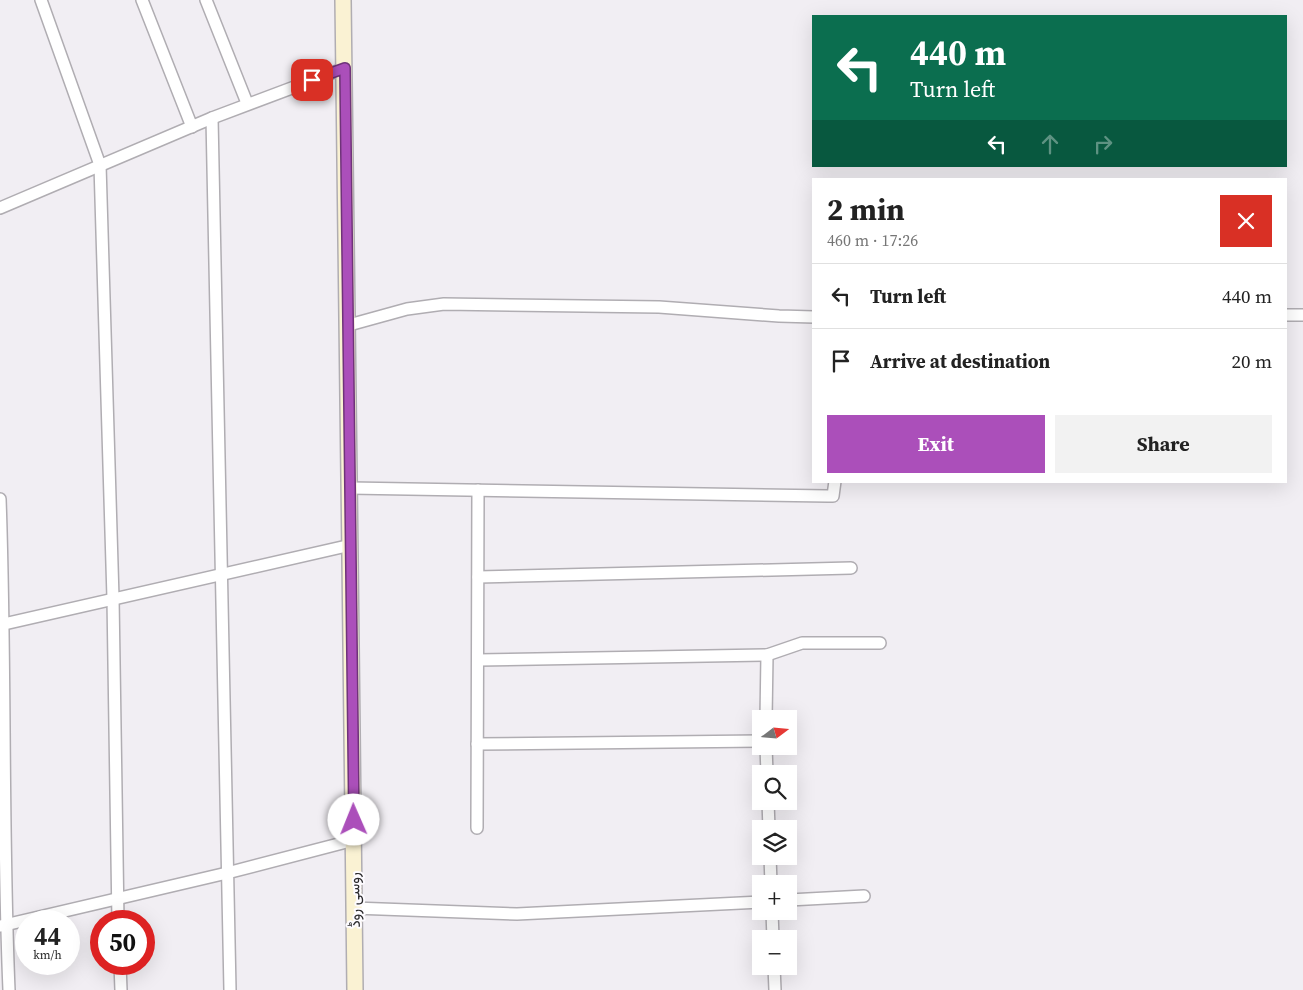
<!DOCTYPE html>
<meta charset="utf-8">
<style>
body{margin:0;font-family:"Source Serif 4",Vazirmatn,serif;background:#f2f2f2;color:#222;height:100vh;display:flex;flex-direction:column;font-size:19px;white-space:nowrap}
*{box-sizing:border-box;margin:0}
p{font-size:16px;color:#767676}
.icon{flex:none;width:28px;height:28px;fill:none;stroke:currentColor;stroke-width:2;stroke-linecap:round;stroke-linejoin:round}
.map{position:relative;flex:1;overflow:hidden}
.details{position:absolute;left:812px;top:178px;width:475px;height:305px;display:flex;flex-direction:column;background:#fff;border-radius:0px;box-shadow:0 5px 20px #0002}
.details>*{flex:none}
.hud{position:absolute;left:812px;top:15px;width:475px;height:152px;border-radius:0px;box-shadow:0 5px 20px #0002;background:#0b6e4f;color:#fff;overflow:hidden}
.needle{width:32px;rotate:74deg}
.controls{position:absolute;left:752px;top:710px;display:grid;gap:10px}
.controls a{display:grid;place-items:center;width:45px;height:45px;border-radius:0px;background:#fff;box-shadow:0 5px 20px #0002;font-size:25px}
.speed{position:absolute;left:15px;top:910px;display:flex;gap:10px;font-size:25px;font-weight:700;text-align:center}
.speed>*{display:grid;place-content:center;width:65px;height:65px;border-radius:50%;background:#fff;box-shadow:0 5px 20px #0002;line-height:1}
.speed small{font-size:12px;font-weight:400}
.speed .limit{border:8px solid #d22;background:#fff;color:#111}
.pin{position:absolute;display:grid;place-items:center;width:42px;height:42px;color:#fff;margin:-21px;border-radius:10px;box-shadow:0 2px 8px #0006}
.me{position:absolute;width:55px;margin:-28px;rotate:359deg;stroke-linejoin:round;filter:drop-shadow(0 0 4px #0008)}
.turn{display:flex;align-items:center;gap:18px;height:105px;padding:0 15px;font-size:22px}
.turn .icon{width:65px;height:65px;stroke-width:2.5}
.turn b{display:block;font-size:35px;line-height:42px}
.lanes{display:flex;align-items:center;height:48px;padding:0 15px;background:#0003;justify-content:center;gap:25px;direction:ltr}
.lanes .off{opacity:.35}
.round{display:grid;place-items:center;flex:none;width:52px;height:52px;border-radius:0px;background:#f2f2f2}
.summary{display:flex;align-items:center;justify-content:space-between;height:85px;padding:0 15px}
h1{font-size:30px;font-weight:700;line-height:38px}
.button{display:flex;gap:10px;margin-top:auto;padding:10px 15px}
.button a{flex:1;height:58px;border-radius:0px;background:#ab4fba;color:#fff;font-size:20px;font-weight:700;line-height:58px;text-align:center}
.button a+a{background:#f2f2f2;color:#222}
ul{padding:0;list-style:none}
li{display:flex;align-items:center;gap:15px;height:65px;padding:0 15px;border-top:1px solid #e0e0e0}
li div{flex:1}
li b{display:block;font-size:19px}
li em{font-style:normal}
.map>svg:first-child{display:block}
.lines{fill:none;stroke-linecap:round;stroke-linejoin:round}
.street-casing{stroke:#b0adb2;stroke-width:14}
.secondary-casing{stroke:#b0adb2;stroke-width:18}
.street{stroke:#fff;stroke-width:11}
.secondary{stroke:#faf2d3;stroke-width:15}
.route-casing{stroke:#6f3379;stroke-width:12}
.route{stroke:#ab4fba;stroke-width:9}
.labels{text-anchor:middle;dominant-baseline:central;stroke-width:4;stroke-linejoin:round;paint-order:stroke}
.street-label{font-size:15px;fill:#2b2a2c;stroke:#fdfbff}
</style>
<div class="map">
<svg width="1303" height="990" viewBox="0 0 1303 990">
<rect width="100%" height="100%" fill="#f1eef3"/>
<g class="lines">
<defs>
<g id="street">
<polyline points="41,0 100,165 113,598 118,921"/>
<polyline points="142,0 192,127"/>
<polyline points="206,0 247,103"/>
<polyline points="212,118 230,990"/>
<polyline points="0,208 212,118 345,68"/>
<polyline points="1286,315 1303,315"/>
<polyline points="349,325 407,309 444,304 659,307 779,316 814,317"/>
<polyline points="350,488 828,496 833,496 835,481"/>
<path d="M0 499C6 662 2 826 9 990"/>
<polyline points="478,577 851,568"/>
<polyline points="0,625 351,545"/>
<polyline points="478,660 767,655"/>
<polyline points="766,719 767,655 802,643 880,643"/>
<polyline points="477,744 761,741"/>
<polyline points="766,746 767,774"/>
<polyline points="768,801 769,829"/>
<polyline points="477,828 478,490"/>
<polyline points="770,856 771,884"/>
<polyline points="789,900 864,896"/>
<polyline points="354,908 517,914 761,902"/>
<polyline points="772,911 773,939"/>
<polyline points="1,926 227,873 354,840"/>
<polyline points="120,964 121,990"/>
<polyline points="774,966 775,990"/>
</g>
<path id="secondary" d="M343 0C349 330 350 660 355 990"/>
</defs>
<use href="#street" class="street-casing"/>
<use href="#secondary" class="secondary-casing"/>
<use href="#street" class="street"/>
<use href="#secondary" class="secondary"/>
</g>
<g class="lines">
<defs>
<polyline id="route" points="312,80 345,68 354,820"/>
</defs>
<use href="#route" class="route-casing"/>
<use href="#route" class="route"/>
</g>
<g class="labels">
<g class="street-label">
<text transform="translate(354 900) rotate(-91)">روسی روڈ</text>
</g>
</g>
</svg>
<div class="controls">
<a><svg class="needle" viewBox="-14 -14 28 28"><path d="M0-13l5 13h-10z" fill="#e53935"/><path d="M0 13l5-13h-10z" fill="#767676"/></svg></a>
<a><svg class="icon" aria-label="search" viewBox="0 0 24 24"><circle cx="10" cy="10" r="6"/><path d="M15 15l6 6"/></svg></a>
<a><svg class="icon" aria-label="layers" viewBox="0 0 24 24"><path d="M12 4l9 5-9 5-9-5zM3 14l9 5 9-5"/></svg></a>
<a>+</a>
<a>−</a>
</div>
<div class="speed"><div>44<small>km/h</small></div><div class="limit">50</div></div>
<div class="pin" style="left:312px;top:80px;background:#d93025"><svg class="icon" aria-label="arrive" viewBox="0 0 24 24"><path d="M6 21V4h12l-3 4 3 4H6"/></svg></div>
<svg class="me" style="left:354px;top:820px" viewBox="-20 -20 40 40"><circle r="19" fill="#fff"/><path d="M0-13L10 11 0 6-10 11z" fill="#ab4fba"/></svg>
<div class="hud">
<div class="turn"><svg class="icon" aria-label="left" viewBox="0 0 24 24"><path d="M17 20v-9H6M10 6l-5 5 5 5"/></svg><div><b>440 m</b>Turn left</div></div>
<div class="lanes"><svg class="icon" aria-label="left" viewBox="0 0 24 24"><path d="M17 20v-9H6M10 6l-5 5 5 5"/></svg><svg class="icon off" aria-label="ahead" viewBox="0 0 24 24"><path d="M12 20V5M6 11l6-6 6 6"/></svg><svg class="icon off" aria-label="right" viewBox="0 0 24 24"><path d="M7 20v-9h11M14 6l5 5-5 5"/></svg></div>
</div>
<section class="details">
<div class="summary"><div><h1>2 min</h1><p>460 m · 17:26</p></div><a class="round" style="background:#d93025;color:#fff"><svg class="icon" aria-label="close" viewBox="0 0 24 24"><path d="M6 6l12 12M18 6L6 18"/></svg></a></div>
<ul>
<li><svg class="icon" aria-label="left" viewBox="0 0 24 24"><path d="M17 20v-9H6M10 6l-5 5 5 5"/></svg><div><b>Turn left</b></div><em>440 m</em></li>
<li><svg class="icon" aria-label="arrive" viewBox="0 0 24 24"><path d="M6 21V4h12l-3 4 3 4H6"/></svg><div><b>Arrive at destination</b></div><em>20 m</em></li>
</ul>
<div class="button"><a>Exit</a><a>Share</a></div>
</section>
</div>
